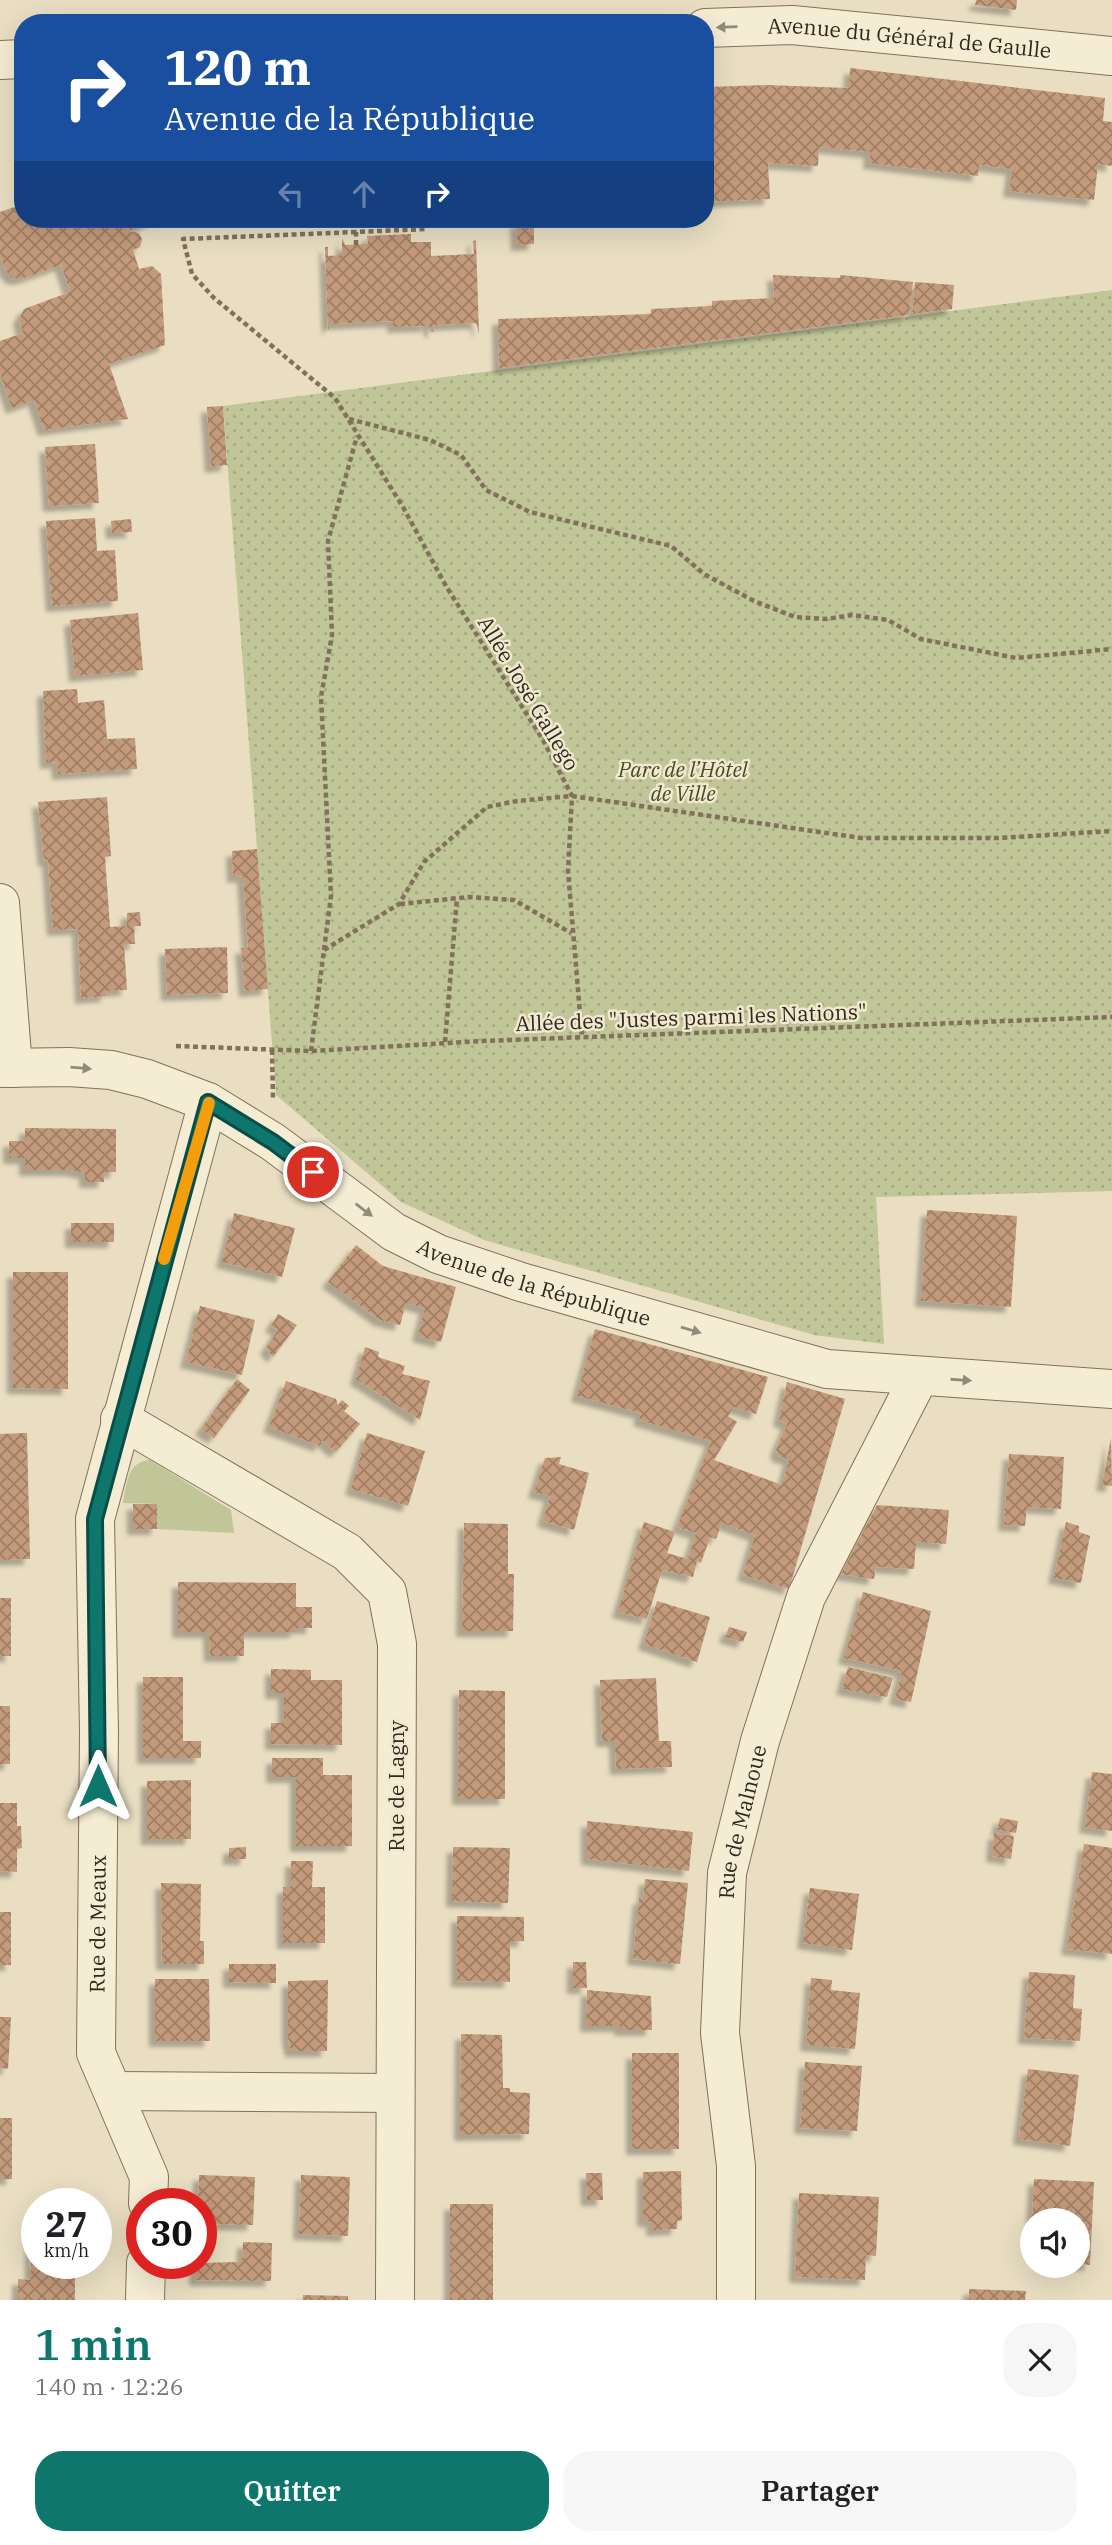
<!DOCTYPE html>
<html lang="fr">
<meta charset="utf-8">
<style>
body{margin:0;font-family:"IBM Plex Serif",serif;background:#f6f6f6;color:#202124;height:100vh;display:flex;flex-direction:column;font-size:26px;white-space:nowrap}
*{box-sizing:border-box;margin:0}
p{font-size:23px;color:#757577}
.icon{flex:none;width:38px;height:38px;fill:none;stroke:currentColor;stroke-width:2;stroke-linecap:round;stroke-linejoin:round}
.map{position:relative;height:2300px;overflow:hidden}
.drawer{display:flex;flex-direction:column;background:#fff;flex:1}
.drawer>*{flex:none}
.guide{position:absolute;left:14px;top:14px;width:700px;height:214px;border-radius:28px;box-shadow:0 7px 28px #0002;background:#1a4fa0;color:#fff;overflow:hidden}
.fabs{position:absolute;left:1020px;top:2208px;display:grid;gap:14px}
.fabs a{display:grid;place-items:center;width:70px;height:70px;border-radius:50%;background:#fff;box-shadow:0 7px 28px #0002;font-size:35px}
.speed{position:absolute;left:21px;top:2188px;display:flex;gap:14px;font-size:35px;font-weight:700;text-align:center}
.speed>*{display:grid;place-content:center;width:91px;height:91px;border-radius:50%;background:#fff;box-shadow:0 7px 28px #0002;line-height:1}
.speed small{font-size:18px;font-weight:400}
.speed .limit{border:10px solid #d22;background:#fff;color:#111}
.pin{position:absolute;display:grid;place-items:center;width:60px;height:60px;color:#fff;margin:-30px;border:4px solid #fff;border-radius:50%;box-shadow:0 2px 7px #0007}
.me{position:absolute;width:77px;margin:-38px;rotate:0deg;stroke-linejoin:round;filter:drop-shadow(0 0 5px #0008)}
.turn{display:flex;align-items:center;gap:24px;height:147px;padding:0 35px;font-size:32px}
.turn .icon{width:91px;height:91px;stroke-width:2.5}
.turn b{display:block;font-size:49px;line-height:60px}
.lanes{display:flex;align-items:center;height:66px;padding:0 35px;background:#0003;justify-content:center;gap:35px;direction:ltr}
.lanes .off{opacity:.35}
.round{display:grid;place-items:center;flex:none;width:74px;height:74px;border-radius:28px;background:#f6f6f6}
.head{display:flex;align-items:center;justify-content:space-between;height:119px;padding:0 35px}
h1{font-size:42px;font-weight:600;line-height:52px;color:#0f766e}
.primary-button{display:flex;gap:14px;margin-top:auto;padding:14px 35px}
.primary-button a{flex:1;height:80px;border-radius:28px;background:#0f766e;color:#fff;font-size:28px;font-weight:600;line-height:80px;text-align:center}
.primary-button a+a{background:#f6f6f6;color:#202124}
.map>svg:first-child{display:block}
.grass{fill:#c0c697}
.park{fill:url(#park-dots)}
.building{fill:url(#building-cross-hatch);filter:url(#shadow)}
.lines{fill:none;stroke-linecap:round;stroke-linejoin:round}
.minor-casing{stroke:#81705b;stroke-width:40}
.path{stroke:#81705b;stroke-width:4.5;stroke-dasharray:5 3.5;stroke-linecap:butt}
.minor{stroke:#f5ecd4;stroke-width:38}
.oneway{fill:#948a79}
.route-casing{stroke:#0a4d48;stroke-width:18}
.route{stroke:#0f766e;stroke-width:12}
.slow{stroke:#f59e0b;stroke-width:12}
.labels{text-anchor:middle;dominant-baseline:central;stroke-width:5;stroke-linejoin:round;paint-order:stroke}
.street-label{font-size:21px;fill:#32281e;stroke:#f1e8d0}
.park-label{font-size:21px;font-style:italic;fill:#424d26;stroke:#f1e8d0}
</style>
<div class="map">
<svg width="1112" height="2300" viewBox="0 0 1112 2300">
<defs>
<pattern id="park-dots" width="8" height="8" patternUnits="userSpaceOnUse" patternTransform="scale(1.75)"><rect width="8" height="8" fill="#c0c697"/><path d="M2 2h.1M6 6h.1" fill="none" stroke="#a5aa82" stroke-width="1.8" stroke-linecap="round"/></pattern>
<pattern id="building-cross-hatch" width="8" height="8" patternUnits="userSpaceOnUse" patternTransform="scale(1.75)"><rect width="8" height="8" fill="#c49a7b"/><path d="M0 0l8 8M0 8l8-8" fill="none" stroke="#a07e64"/></pattern>
<filter id="shadow"><feDropShadow dx="-6" dy="6" stdDeviation="2" flood-color="#0004"/></filter>
</defs>
<rect width="100%" height="100%" fill="#e9dec2"/>
<path class="grass" d="M150 1460 231 1510 234 1533 157 1529V1504L123 1503C127 1483 127 1462 150 1460Z"/>
<polygon class="park" points="1112,290 1112,1191 876,1197 884,1344 814,1335 484,1240 401,1202 276,1095 223,406"/>
<g class="building">
<polygon points="976,0 1017,0 1016,10 975,5"/>
<polygon points="850,68 1105,98 1103,121 1112,122 1112,166 1098,164 1094,200 1009,191 1012,169 979,165 978,176 869,163 870,152 819,147 818,166 768,163 770,199 705,202 705,87 766,85 849,88"/>
<polygon points="23,204 23,219 159,219 129,231 139,233 142,239 140,247 133,250 139,269 152,266 161,274 165,345 109,364 128,419 44,430 34,400 12,408 0,374 0,341 23,333 19,319 24,309 70,292 61,265 21,279 12,278 6,271 0,257 0,212"/>
<polygon points="534,221 534,244 517,245 516,222"/>
<polygon points="411,234 411,242 431,242 431,256 474,254 473,241 476,240 479,334 476,323 433,325 434,332 431,332 427,320 427,326 393,327 393,321 331,324 328,330 325,247 328,247 328,256 342,255 342,238 345,245 368,244 367,236"/>
<polygon points="773,275 840,278 840,275 913,282 909,315 499,368 498,319 651,314 651,309 712,306 712,301 774,298"/>
<polygon points="915,282 954,285 952,309 912,314"/>
<polygon points="223,406 227,465 211,467 207,407"/>
<polygon points="95,444 99,503 49,506 45,447"/>
<polygon points="95,518 97,551 115,550 118,601 52,606 46,521"/>
<polygon points="131,519 132,532 112,533 111,521"/>
<polygon points="138,613 143,670 75,676 70,620"/>
<polygon points="77,689 78,703 104,700 107,739 135,738 137,769 58,774 57,762 46,763 43,691"/>
<polygon points="107,797 111,856 105,857 110,927 127,926 127,913 140,912 141,926 134,926 135,944 124,944 127,990 106,991 107,996 81,998 78,929 53,930 48,860 44,861 38,802"/>
<polygon points="257,849 268,989 245,991 241,948 248,948 243,876 233,877 232,851"/>
<polygon points="227,947 228,993 167,995 165,949"/>
<polygon points="25,1128 116,1129 116,1172 104,1172 104,1182 85,1182 85,1173 71,1170 25,1170 25,1158 9,1158 9,1141 25,1141"/>
<polygon points="927,1210 1017,1216 1011,1307 921,1301"/>
<polygon points="234,1213 295,1228 282,1277 222,1262"/>
<rect x="71" y="1223" width="43" height="19"/>
<polygon points="356,1245 383,1266 456,1287 441,1342 418,1336 425,1308 406,1303 400,1325 380,1320 328,1282"/>
<polygon points="13,1272 68,1272 68,1389 13,1388"/>
<polygon points="200,1306 255,1320 242,1375 186,1362"/>
<polygon points="278,1314 297,1325 273,1357 266,1348 278,1330 271,1326"/>
<polygon points="595,1329 768,1377 756,1414 734,1407 728,1416 737,1422 714,1460 782,1485 789,1459 778,1456 776,1450 787,1424 779,1420 787,1382 845,1399 789,1589 743,1575 755,1535 722,1523 716,1539 710,1537 701,1563 697,1561 693,1577 662,1570 647,1619 618,1612 644,1522 675,1532 667,1553 688,1559 696,1533 677,1527 711,1441 639,1420 641,1413 577,1396"/>
<polygon points="365,1347 379,1352 378,1357 405,1366 402,1374 430,1381 420,1420 356,1379"/>
<polygon points="237,1379 250,1390 214,1438 201,1429"/>
<polygon points="286,1381 336,1399 338,1405 342,1400 349,1406 344,1411 360,1424 336,1452 322,1440 320,1446 269,1427"/>
<polygon points="27,1433 30,1559 0,1560 0,1434"/>
<polygon points="367,1433 425,1451 408,1506 351,1489"/>
<polygon points="1111,1438 1112,1486 1102,1485"/>
<polygon points="1009,1454 1064,1457 1061,1509 1027,1507 1025,1526 1004,1525"/>
<polygon points="561,1457 559,1464 589,1473 574,1530 543,1521 550,1496 534,1492 545,1458"/>
<rect x="133" y="1504" width="24" height="25"/>
<polygon points="877,1505 949,1510 946,1544 916,1542 914,1569 876,1567 874,1579 841,1574"/>
<polygon points="1066,1522 1079,1526 1079,1532 1090,1536 1081,1583 1054,1578"/>
<polygon points="464,1523 508,1524 508,1574 514,1574 513,1631 462,1631"/>
<polygon points="178,1582 296,1583 296,1607 312,1607 312,1628 296,1628 296,1632 244,1632 244,1656 210,1656 209,1632 178,1632"/>
<polygon points="863,1592 931,1611 911,1702 895,1699 902,1671 844,1658"/>
<rect x="0" y="1598" width="11" height="58"/>
<polygon points="657,1601 710,1617 697,1662 644,1644"/>
<polygon points="729,1627 747,1632 743,1642 725,1637"/>
<polygon points="848,1667 893,1678 887,1697 842,1689"/>
<polygon points="271,1669 311,1670 311,1680 342,1680 342,1745 271,1744 271,1723 284,1723 284,1693 271,1693"/>
<polygon points="143,1677 183,1677 183,1741 201,1741 201,1758 143,1758"/>
<polygon points="656,1678 659,1741 671,1741 672,1767 616,1769 615,1741 602,1741 600,1680"/>
<polygon points="459,1690 505,1691 505,1799 458,1799"/>
<rect x="0" y="1706" width="10" height="58"/>
<polygon points="272,1758 323,1758 323,1775 352,1775 352,1846 296,1846 296,1777 272,1777"/>
<polygon points="1092,1772 1112,1774 1112,1831 1085,1827"/>
<polygon points="191,1780 191,1839 147,1839 147,1781"/>
<polygon points="0,1803 17,1803 17,1826 21,1826 22,1848 17,1849 17,1872 0,1871"/>
<polygon points="1000,1818 1018,1821 1016,1833 997,1830"/>
<polygon points="587,1821 693,1832 689,1871 587,1859"/>
<polygon points="994,1833 1014,1836 1011,1859 992,1856"/>
<polygon points="1084,1844 1112,1848 1112,1954 1067,1949"/>
<polygon points="246,1847 246,1859 229,1859 229,1848"/>
<polygon points="453,1847 510,1848 508,1903 452,1901"/>
<polygon points="291,1861 313,1861 312,1887 325,1887 325,1943 283,1943 283,1887 291,1887"/>
<polygon points="645,1879 688,1883 680,1964 633,1959 639,1898 643,1899"/>
<polygon points="161,1883 201,1884 200,1941 204,1941 204,1964 162,1964"/>
<polygon points="810,1888 859,1894 852,1950 803,1943"/>
<rect x="0" y="1912" width="11" height="53"/>
<polygon points="457,1916 524,1917 524,1941 510,1941 510,1982 457,1981"/>
<polygon points="573,1962 586,1962 587,1988 573,1988"/>
<polygon points="229,1964 276,1964 276,1983 229,1982"/>
<polygon points="1029,1972 1075,1975 1073,2008 1082,2009 1080,2041 1024,2038"/>
<polygon points="811,1978 832,1980 831,1990 860,1993 855,2049 806,2045"/>
<polygon points="155,1979 209,1979 210,2041 155,2041"/>
<polygon points="328,1980 327,2051 291,2051 288,2038 288,1981"/>
<polygon points="587,1990 651,1996 652,2030 620,2030 620,2026 586,2026"/>
<polygon points="0,2017 11,2017 8,2069 0,2068"/>
<polygon points="461,2034 502,2035 503,2088 510,2088 510,2092 530,2093 529,2134 460,2135"/>
<rect x="632" y="2053" width="47" height="96"/>
<polygon points="805,2062 862,2066 857,2131 800,2128"/>
<polygon points="1028,2069 1079,2075 1070,2146 1019,2139"/>
<rect x="0" y="2118" width="12" height="61"/>
<polygon points="681,2171 682,2220 677,2221 677,2229 652,2230 652,2221 643,2221 643,2172"/>
<polygon points="586,2173 602,2173 603,2200 587,2200"/>
<polygon points="199,2175 255,2177 253,2225 201,2224 201,2203 198,2203"/>
<polygon points="301,2175 350,2177 348,2236 299,2234"/>
<polygon points="1034,2179 1094,2182 1090,2265 1078,2264 1078,2221 1032,2221"/>
<polygon points="799,2193 879,2197 876,2256 866,2255 865,2280 795,2277"/>
<rect x="450" y="2204" width="43" height="96"/>
<polygon points="31,2226 37,2226 37,2263 75,2263 75,2300 18,2300 18,2279 31,2280"/>
<polygon points="243,2242 272,2243 271,2281 195,2280 195,2263 242,2262"/>
<polygon points="969,2289 1026,2291 1025,2300 969,2300"/>
<polygon points="303,2295 348,2296 348,2300 303,2300"/>
</g>
<g class="lines">
<defs>
<g id="minor">
<path id="s1" d="M705 28 792 25 1112 56"/>
<polyline points="0,60 23,59"/>
<polyline points="0,903 13,1068"/>
<path id="s2" d="M0 1068 69 1067 111 1070 147 1079 208 1102 273 1142 394 1232 438 1254 521 1282 827 1369 1112 1389"/>
<polyline points="120,1419 347,1552 387,1592 397,1644 395,2300"/>
<polyline points="114,2091 395,2093"/>
<path id="s3" d="M148 2203 149 2177 96 2053 99 1732 95 1519 208 1102"/>
<polyline points="145,2300 146,2263"/>
<path id="s4" d="M736 2300V2166L720 2033 727 1873 760 1741 806 1597 919 1377"/>
</g>
</defs>
<use href="#minor" class="minor-casing"/>
<g class="path">
<polyline points="356,232 183,239 192,274 214,298 335,398 403,507 446,586 543,740 572,796 568,871 582,1037"/>
<polyline points="356,245 356,232 426,229 426,222"/>
<polyline points="349,419 430,440 461,455 486,490 530,512 671,546 704,574 754,601 795,617 827,619 852,615 888,620 921,639 1016,658 1112,649"/>
<polyline points="400,904 469,897 514,900 571,933"/>
<polyline points="324,950 331,896 321,697 332,635 328,541 357,436"/>
<polyline points="445,1042 457,898"/>
<polyline points="176,1046 311,1051 483,1041 1112,1017"/>
<polyline points="272,1050 273,1098"/>
<polyline points="311,1051 324,950 399,904 424,862 487,807 517,801 572,796 861,838 999,838 1112,831"/>
</g>
<use href="#minor" class="minor"/>
</g>
<defs><path id="oneway-solid" d="M-6-.8H1V-3.2L6.5 0L1 3.2V.8H-6Z" transform="scale(1.75)"/></defs>
<g class="oneway">
<use href="#oneway-solid" transform="translate(727 27) rotate(178)"/>
<use href="#oneway-solid" transform="translate(81 1068) rotate(5)"/>
<use href="#oneway-solid" transform="translate(364 1210) rotate(37)"/>
<use href="#oneway-solid" transform="translate(691 1330) rotate(16)"/>
<use href="#oneway-solid" transform="translate(961 1380) rotate(4)"/>
</g>
<g class="lines">
<defs>
<polyline id="route" points="98,1786 95,1519 208,1102 273,1142 313,1172"/>
</defs>
<use href="#route" class="route-casing"/>
<use href="#route" class="route"/>
<polyline class="slow" points="164,1259 209,1103"/>
</g>
<g class="labels">
<g class="street-label">
<text stroke="none"><textPath href="#s1" startOffset="205">Avenue du Général de Gaulle</textPath></text>
<text transform="translate(529 693) rotate(59)">Allée José Gallego</text>
<text transform="translate(691 1017) rotate(-2)">Allée des "Justes parmi les Nations"</text>
<text stroke="none"><textPath href="#s2" startOffset="590">Avenue de la République</textPath></text>
<text transform="translate(396 1786) rotate(-90)">Rue de Lagny</text>
<text stroke="none"><textPath href="#s4" startOffset="481">Rue de Malnoue</textPath></text>
<text stroke="none"><textPath href="#s3" startOffset="290">Rue de Meaux</textPath></text>
</g>
<g class="park-label">
<text x="683" y="769">Parc de l’Hôtel<tspan x="683" dy="24">de Ville</tspan></text>
</g>
</g>
</svg>
<div class="fabs">
<a><svg class="icon" aria-label="sound" viewBox="0 0 24 24"><path d="M4 9h4l5-4v14l-5-4H4zM17 9q2 3 0 6"/></svg></a>
</div>
<div class="speed"><div>27<small>km/h</small></div><div class="limit">30</div></div>
<div class="pin" style="left:313px;top:1172px;background:#d93025"><svg class="icon" aria-label="arrive" viewBox="0 0 24 24"><path d="M6 21V4h12l-3 4 3 4H6"/></svg></div>
<svg class="me" style="left:98px;top:1786px" viewBox="-20 -20 40 40"><path d="M0-17L14 15 0 8-14 15z" fill="#0f766e" stroke="#fff" stroke-width="4"/></svg>
<div class="guide">
<div class="turn"><svg class="icon" aria-label="right" viewBox="0 0 24 24"><path d="M7 20v-9h11M14 6l5 5-5 5"/></svg><div><b>120 m</b>Avenue de la République</div></div>
<div class="lanes"><svg class="icon off" aria-label="left" viewBox="0 0 24 24"><path d="M17 20v-9H6M10 6l-5 5 5 5"/></svg><svg class="icon off" aria-label="ahead" viewBox="0 0 24 24"><path d="M12 20V5M6 11l6-6 6 6"/></svg><svg class="icon" aria-label="right" viewBox="0 0 24 24"><path d="M7 20v-9h11M14 6l5 5-5 5"/></svg></div>
</div>
</div>
<section class="drawer">
<div class="head"><div><h1>1 min</h1><p>140 m · 12:26</p></div><a class="round"><svg class="icon" aria-label="close" viewBox="0 0 24 24"><path d="M6 6l12 12M18 6L6 18"/></svg></a></div>
<div class="primary-button"><a>Quitter</a><a>Partager</a></div>
</section>
